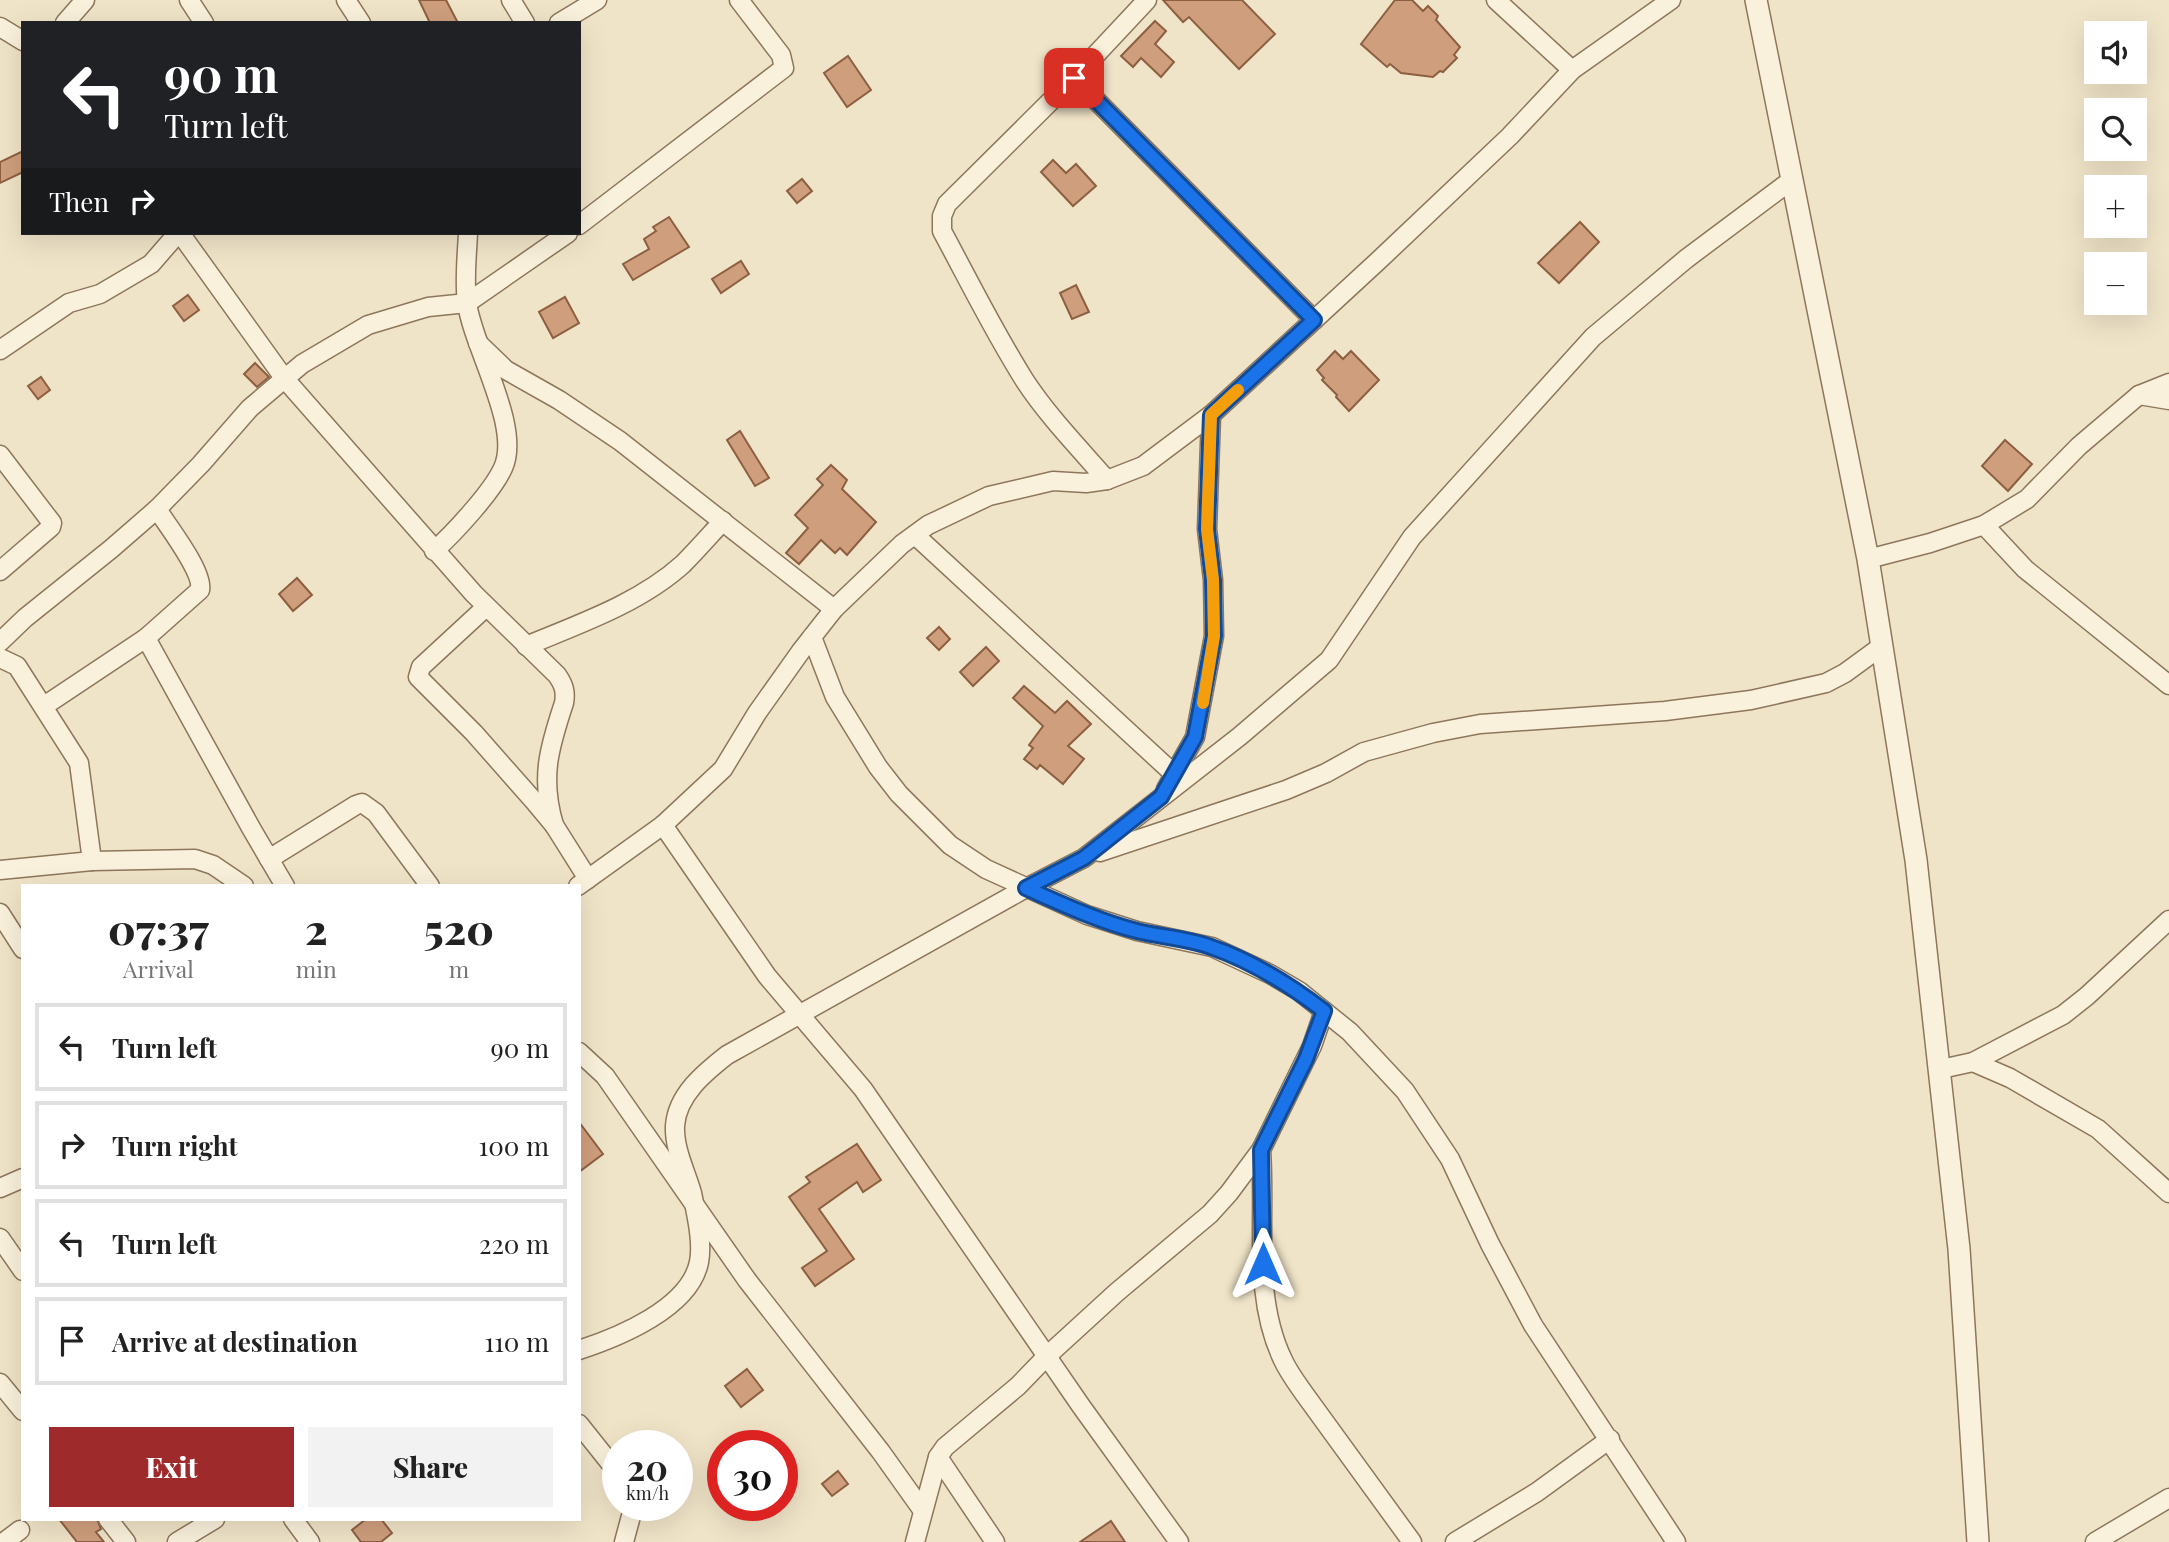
<!DOCTYPE html>
<meta charset="utf-8">
<style>
body{margin:0;font-family:"Playfair Display",serif;background:#f2f2f2;color:#222;height:100vh;display:flex;flex-direction:column;font-size:26px;white-space:nowrap}
*{box-sizing:border-box;margin:0}
p{font-size:23px;color:#767676}
.icon{flex:none;width:38px;height:38px;fill:none;stroke:currentColor;stroke-width:2;stroke-linecap:round;stroke-linejoin:round}
.map{position:relative;flex:1;overflow:hidden}
.details{position:absolute;left:21px;top:884px;width:560px;height:637px;display:flex;flex-direction:column;background:#fff;border-radius:0px;box-shadow:0 7px 28px #0002}
.details>*{flex:none}
.banner{position:absolute;left:21px;top:21px;width:560px;height:214px;border-radius:0px;box-shadow:0 7px 28px #0002;background:#202124;color:#fff;overflow:hidden}
.fabs{position:absolute;left:2084px;top:21px;display:grid;gap:14px}
.fabs a{display:grid;place-items:center;width:63px;height:63px;border-radius:0px;background:#fff;box-shadow:0 7px 28px #0002;font-size:35px}
.speed{position:absolute;left:602px;top:1430px;display:flex;gap:14px;font-size:35px;font-weight:700;text-align:center}
.speed>*{display:grid;place-content:center;width:91px;height:91px;border-radius:50%;background:#fff;box-shadow:0 7px 28px #0002;line-height:1}
.speed small{font-size:18px;font-weight:400}
.speed .limit{border:10px solid #d22;background:#fff;color:#111}
.pin{position:absolute;display:grid;place-items:center;width:60px;height:60px;color:#fff;margin:-30px;border-radius:14px;box-shadow:0 4px 10px #0006}
.me{position:absolute;width:77px;margin:-38px;rotate:0deg;stroke-linejoin:round;filter:drop-shadow(0 0 5px #0008)}
.turn{display:flex;align-items:center;gap:24px;height:147px;padding:0 28px;font-size:32px}
.turn .icon{width:91px;height:91px;stroke-width:2.5}
.turn b{display:block;font-size:49px;line-height:60px}
.then{display:flex;align-items:center;height:66px;padding:0 28px;background:#0003;gap:14px;font-size:26px}
.eta{display:flex;justify-content:space-evenly;align-items:center;height:119px;text-align:center}
.eta b{font-size:42px;font-weight:800;line-height:49px}
.cta{display:flex;gap:14px;margin-top:auto;padding:14px 28px}
.cta a{flex:1;height:80px;border-radius:0px;background:#9e2a2b;color:#fff;font-size:28px;font-weight:800;line-height:80px;text-align:center}
.cta a+a{background:#f2f2f2;color:#222}
ul{padding:0;list-style:none}
li{display:flex;align-items:center;gap:21px;height:88px;margin:0 14px 10px;padding:0 14px;border:4px solid #e0e0e0;border-radius:0px}
li div{flex:1}
li b{display:block;font-size:26px}
li em{font-style:normal}
.map>svg:first-child{display:block}
.building{fill:#cf9f7d;stroke:#8d5f41;stroke-width:2}
.lines{fill:none;stroke-linecap:round;stroke-linejoin:round}
.minor-casing{stroke:#8d765c;stroke-width:21}
.tertiary-casing{stroke:#8d765c;stroke-width:24}
.minor{stroke:#faf1dc;stroke-width:18}
.tertiary{stroke:#faf1dc;stroke-width:21}
.route-casing{stroke:#114b97;stroke-width:18}
.route{stroke:#1a73e8;stroke-width:12}
.slow{stroke:#f59e0b;stroke-width:12}
</style>
<div class="map">
<svg width="2169" height="1542" viewBox="0 0 2169 1542">
<rect width="100%" height="100%" fill="#f0e4c8"/>
<g class="building">
<polygon points="419,0 446,0 458,23 430,23"/>
<polygon points="1163,0 1242,0 1275,34 1239,69 1189,17 1183,22"/>
<polygon points="1395,0 1412,0 1423,11 1428,6 1438,16 1436,20 1460,47 1454,55 1457,58 1443,72 1440,71 1433,77 1401,73 1390,64 1387,67 1361,44"/>
<polygon points="1155,21 1166,31 1155,44 1174,62 1161,77 1141,58 1133,67 1121,56"/>
<polygon points="848,56 871,90 847,107 824,73"/>
<polygon points="23,151 23,172 0,183 0,162"/>
<polygon points="1053,160 1066,173 1076,164 1096,186 1073,206 1041,172"/>
<polygon points="802,179 812,191 797,203 787,191"/>
<polygon points="669,217 689,247 633,280 623,264 649,249 644,239 656,231 653,227"/>
<polygon points="1580,222 1599,242 1559,283 1538,263"/>
<polygon points="741,261 749,274 721,293 712,279"/>
<polygon points="1076,285 1089,312 1072,319 1060,293"/>
<polygon points="188,295 199,310 184,321 173,306"/>
<polygon points="565,297 579,323 553,338 539,312"/>
<polygon points="1335,351 1343,359 1351,351 1379,380 1349,411 1336,397 1337,395 1322,380 1324,378 1317,370"/>
<polygon points="255,363 269,377 257,387 244,374"/>
<polygon points="41,377 50,390 38,399 28,386"/>
<polygon points="740,431 769,478 755,486 727,440"/>
<polygon points="2005,440 2032,464 2008,491 1982,466"/>
<polygon points="831,465 847,480 842,489 876,522 847,555 840,548 835,553 821,540 799,564 786,553 808,528 795,515 823,485 817,479"/>
<polygon points="297,578 312,595 293,611 279,594"/>
<polygon points="939,627 950,639 939,650 927,638"/>
<polygon points="986,647 999,661 973,686 960,672"/>
<polygon points="1024,686 1055,713 1067,701 1091,724 1068,746 1084,759 1063,784 1040,765 1037,769 1024,759 1033,748 1029,745 1043,726 1013,698"/>
<polygon points="579,1122 603,1154 579,1172"/>
<polygon points="857,1144 881,1180 863,1192 857,1182 819,1209 854,1259 815,1286 802,1268 827,1251 789,1197 810,1182 806,1177"/>
<polygon points="747,1369 763,1390 741,1407 725,1386"/>
<polygon points="838,1471 848,1484 832,1496 822,1484"/>
<polygon points="59,1519 97,1519 101,1529 96,1532 104,1542 77,1542"/>
<polygon points="366,1519 381,1519 392,1533 381,1542 361,1542 352,1530"/>
<polygon points="1111,1521 1125,1542 1080,1542"/>
</g>
<g class="lines">
<defs>
<g id="minor">
<polyline points="189,0 204,23"/>
<polyline points="346,0 361,23"/>
<polyline points="511,0 525,23"/>
<polyline points="1496,0 1572,70"/>
<polyline points="65,23 85,0"/>
<polyline points="559,23 597,0"/>
<polyline points="0,27 23,41"/>
<polyline points="1074,78 1314,320"/>
<polyline points="579,225 784,68 781,55 739,0"/>
<path d="M180 233 284 378 474 594 557 675C564 685 566 692 564 703 549 748 540 778 554 825"/>
<polyline points="478,343 506,370 559,400 620,441 834,609"/>
<polyline points="0,350 69,303 100,294 151,264 178,233"/>
<polyline points="2139,395 2169,400"/>
<polyline points="0,455 52,523 51,527 0,571"/>
<path d="M1107 480C1079 448 1048 416 1025 381 994 332 969 281 942 231V216L947 204 1074 78 1147 0"/>
<polyline points="1984,525 2025,569 2169,685"/>
<polyline points="915,535 1174,774"/>
<path d="M434 551C454 533 492 492 503 468 522 427 473 348 467 303 464 280 467 255 468 233"/>
<polyline points="1868,559 1930,543 1984,525 2027,499 2079,446 2139,395 2169,383"/>
<polyline points="486,607 421,667 418,677 474,733 534,801 554,825 588,879"/>
<polyline points="812,637 835,697 878,767 899,794 950,845 986,869 1087,915 1137,931 1212,947 1270,974 1299,991 1350,1032 1405,1091 1450,1159 1490,1244 1533,1325 1676,1542"/>
<polyline points="146,638 251,828 285,886"/>
<polyline points="0,642 25,618 111,549 157,509 201,464 250,408 302,364 368,325 428,307 467,303 568,233"/>
<path d="M526 646C579 624 640 603 683 564 697 550 710 535 723 521"/>
<polyline points="0,658 17,666 79,763 92,861"/>
<path d="M44 706 146 638 200 590C204 572 167 525 157 509"/>
<polyline points="1166,789 1195,737 1214,636 1213,580 1207,529 1211,415"/>
<polyline points="663,825 767,976 863,1089 1081,1406 1179,1542"/>
<polyline points="1100,852 1286,790 1326,773 1364,752 1433,733 1480,724 1665,711 1751,700 1826,683 1845,673 1882,646"/>
<polyline points="269,859 356,805 362,803 376,813 430,886"/>
<polyline points="0,870 92,861 195,859 213,865 244,886"/>
<polyline points="578,886 663,825 723,769 757,713 801,651 834,609 902,544 928,525 989,496 1053,481 1086,483 1107,480 1143,466 1211,415 1378,261 1510,136 1572,70 1671,0"/>
<polyline points="0,913 23,949"/>
<polyline points="579,1052 605,1076 747,1280 881,1452 923,1511"/>
<polyline points="1973,1062 2010,1078 2098,1129 2169,1193"/>
<polyline points="1941,1069 1973,1062 2063,1015 2087,996 2169,920"/>
<path d="M1261 1150C1266 1219 1252 1296 1283 1360 1288 1371 1296 1382 1303 1392L1412 1542"/>
<polyline points="0,1188 23,1178"/>
<polyline points="0,1238 23,1271"/>
<path d="M579 1350C619 1337 690 1308 699 1262 703 1242 696 1213 692 1193 686 1172 674 1149 675 1126 677 1095 704 1073 727 1055L1026 888 1084 858 1240 736 1329 660 1412 537 1593 337 1686 259 1793 179"/>
<polyline points="0,1383 23,1411"/>
<polyline points="579,1424 618,1473"/>
<polyline points="938,1457 995,1542"/>
<polyline points="108,1519 126,1542"/>
<polyline points="293,1519 310,1542"/>
<polyline points="4,1542 20,1530"/>
<polyline points="177,1542 215,1519"/>
<polyline points="624,1542 634,1505"/>
<polyline points="915,1542 938,1457 945,1447 1018,1386 1047,1356 1117,1292 1210,1214 1229,1193 1261,1150 1312,1046 1324,1011"/>
<polyline points="1455,1542 1537,1492 1610,1439"/>
<polyline points="2095,1542 2169,1498"/>
</g>
<polyline id="tertiary" points="1756,0 1868,559 1916,860 1959,1249 1978,1542"/>
</defs>
<use href="#minor" class="minor-casing"/>
<use href="#tertiary" class="tertiary-casing"/>
<use href="#minor" class="minor"/>
<use href="#tertiary" class="tertiary"/>
</g>
<g class="lines">
<defs>
<path id="route" d="M1074 78 1314 320 1211 415 1207 529 1213 580 1214 636 1195 737 1161 797 1084 858 1026 888C1062 904 1098 921 1137 931 1161 937 1187 938 1211 947 1252 961 1290 985 1324 1011L1306 1059 1261 1150 1263 1264"/>
</defs>
<use href="#route" class="route-casing"/>
<use href="#route" class="route"/>
<polyline class="slow" points="1203,703 1214,636 1213,580 1207,529 1211,415 1238,390"/>
</g>
</svg>
<div class="fabs">
<a><svg class="icon" aria-label="sound" viewBox="0 0 24 24"><path d="M4 9h4l5-4v14l-5-4H4zM17 9q2 3 0 6"/></svg></a>
<a><svg class="icon" aria-label="search" viewBox="0 0 24 24"><circle cx="10" cy="10" r="6"/><path d="M15 15l6 6"/></svg></a>
<a>+</a>
<a>−</a>
</div>
<div class="speed"><div>20<small>km/h</small></div><div class="limit">30</div></div>
<div class="pin" style="left:1074px;top:78px;background:#d93025"><svg class="icon" aria-label="arrive" viewBox="0 0 24 24"><path d="M6 21V4h12l-3 4 3 4H6"/></svg></div>
<svg class="me" style="left:1263px;top:1264px" viewBox="-20 -20 40 40"><path d="M0-17L14 15 0 8-14 15z" fill="#1a73e8" stroke="#fff" stroke-width="4"/></svg>
<div class="banner">
<div class="turn"><svg class="icon" aria-label="left" viewBox="0 0 24 24"><path d="M17 20v-9H6M10 6l-5 5 5 5"/></svg><div><b>90 m</b>Turn left</div></div>
<div class="then">Then<svg class="icon" aria-label="right" viewBox="0 0 24 24"><path d="M7 20v-9h11M14 6l5 5-5 5"/></svg></div>
</div>
<section class="details">
<div class="eta">
<div><b>07:37</b><p>Arrival</p></div>
<div><b>2</b><p>min</p></div>
<div><b>520</b><p>m</p></div>
</div>
<ul>
<li><svg class="icon" aria-label="left" viewBox="0 0 24 24"><path d="M17 20v-9H6M10 6l-5 5 5 5"/></svg><div><b>Turn left</b></div><em>90 m</em></li>
<li><svg class="icon" aria-label="right" viewBox="0 0 24 24"><path d="M7 20v-9h11M14 6l5 5-5 5"/></svg><div><b>Turn right</b></div><em>100 m</em></li>
<li><svg class="icon" aria-label="left" viewBox="0 0 24 24"><path d="M17 20v-9H6M10 6l-5 5 5 5"/></svg><div><b>Turn left</b></div><em>220 m</em></li>
<li><svg class="icon" aria-label="arrive" viewBox="0 0 24 24"><path d="M6 21V4h12l-3 4 3 4H6"/></svg><div><b>Arrive at destination</b></div><em>110 m</em></li>
</ul>
<div class="cta"><a>Exit</a><a>Share</a></div>
</section>
</div>
